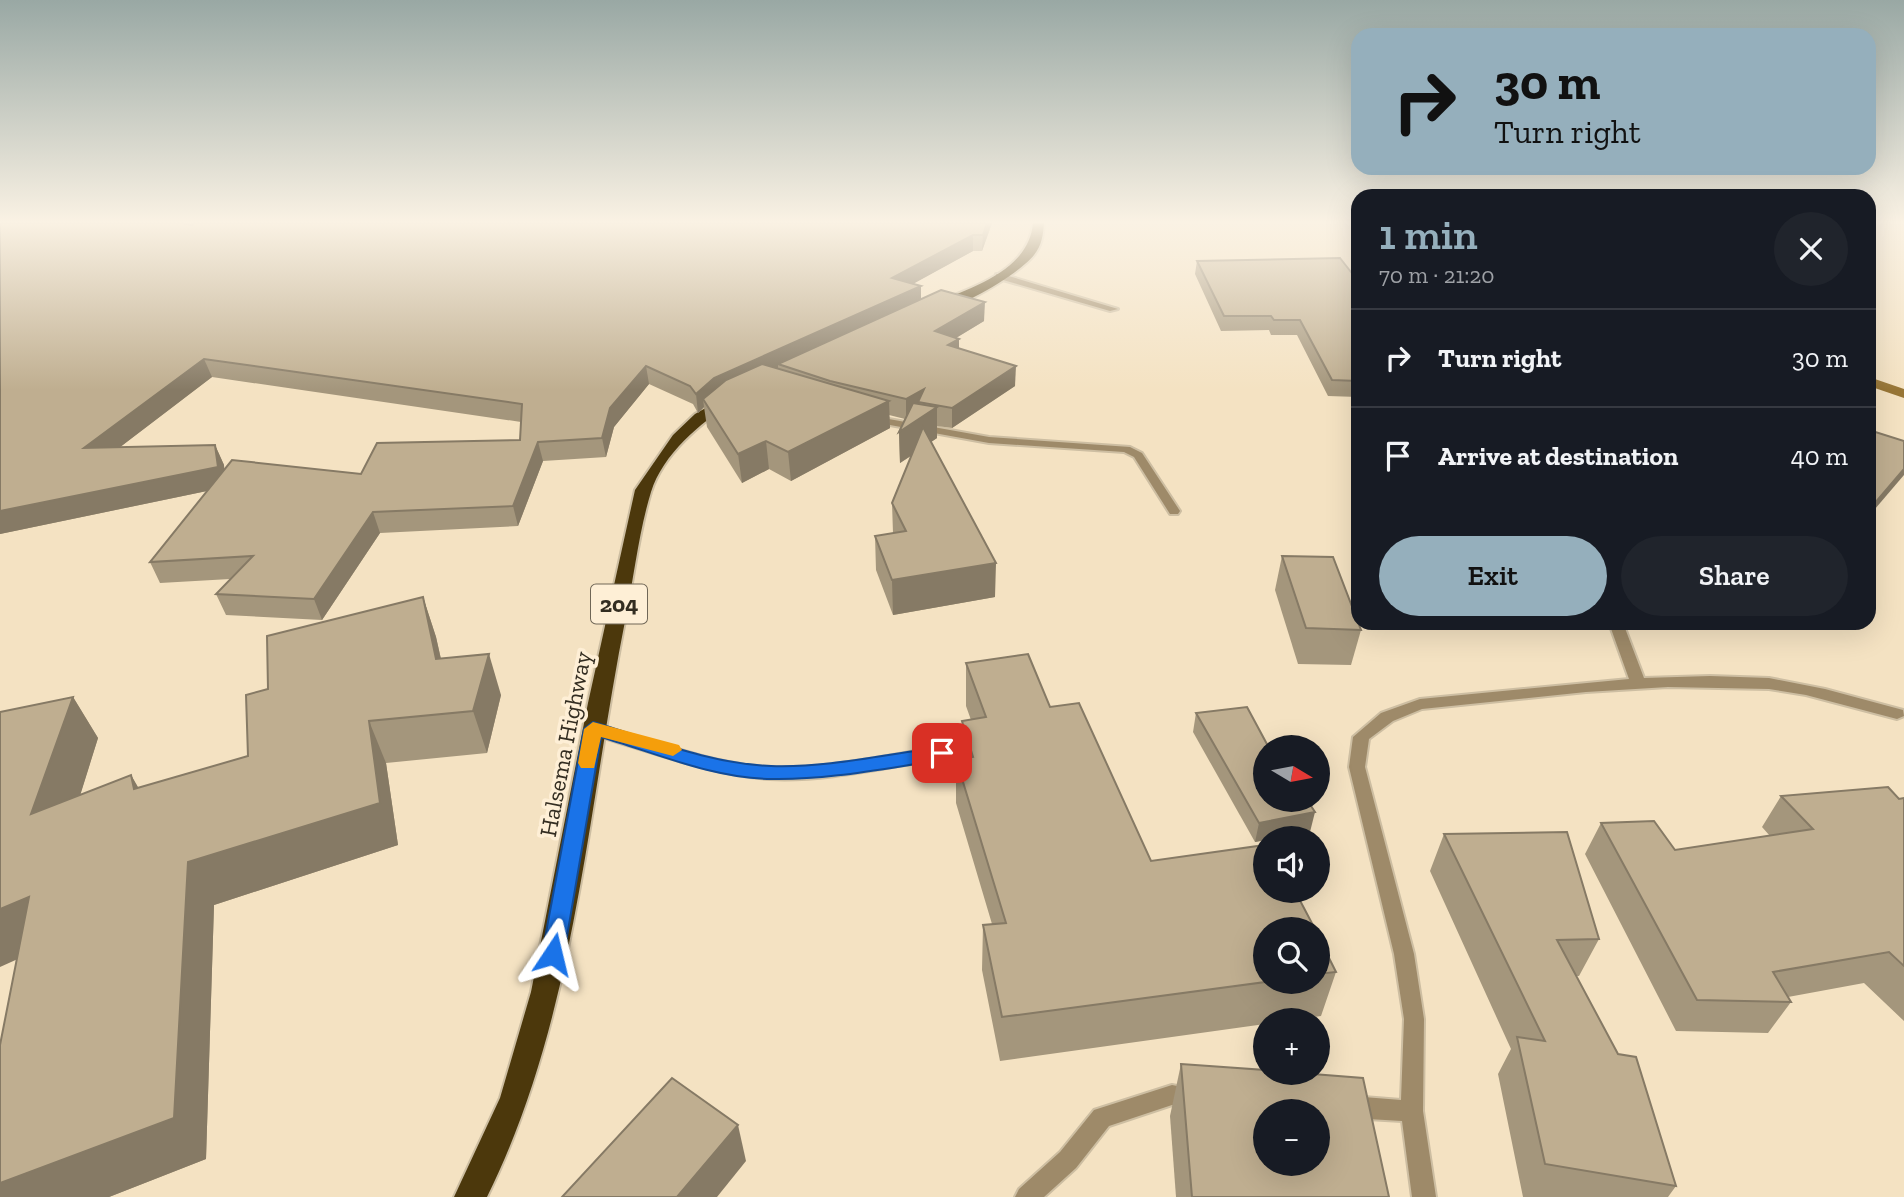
<!DOCTYPE html>
<meta charset="utf-8">
<style>
body{margin:0;font-family:"Zilla Slab",serif;background:#20242c;color:#f1f3f6;height:100vh;display:flex;flex-direction:column;font-size:26px;white-space:nowrap}
*{box-sizing:border-box;margin:0}
p{font-size:23px;color:#9ea1a6}
.icon{flex:none;width:38px;height:38px;fill:none;stroke:currentColor;stroke-width:2;stroke-linecap:round;stroke-linejoin:round}
.map{position:relative;flex:1;overflow:hidden}
.sheet{position:absolute;left:1351px;top:189px;width:525px;height:441px;display:flex;flex-direction:column;background:#171b24;border-radius:21px;box-shadow:0 7px 28px #0002}
.sheet>*{flex:none}
.hud{position:absolute;left:1351px;top:28px;width:525px;height:147px;border-radius:21px;box-shadow:0 7px 28px #0002;background:#95afbc;color:#111;overflow:hidden}
.needle{width:46px;rotate:100deg}
.fabs{position:absolute;left:1253px;top:735px;display:grid;gap:14px}
.fabs a{display:grid;place-items:center;width:77px;height:77px;border-radius:50%;background:#171b24;box-shadow:0 7px 28px #0002;font-size:35px}
.pin{position:absolute;display:grid;place-items:center;width:60px;height:60px;color:#fff;margin:-30px;border-radius:14px;box-shadow:0 4px 10px #0006}
.me{position:absolute;width:77px;margin:-38px;rotate:10deg;stroke-linejoin:round;filter:drop-shadow(0 0 5px #0008)}
.turn{display:flex;align-items:center;gap:24px;height:147px;padding:0 28px;font-size:32px}
.turn .icon{width:91px;height:91px;stroke-width:2.5}
.turn b{display:block;font-size:49px;line-height:60px}
.round{display:grid;place-items:center;flex:none;width:74px;height:74px;border-radius:37px;background:#20242c}
.summary{display:flex;align-items:center;justify-content:space-between;height:119px;padding:0 28px}
h1{font-size:42px;font-weight:600;line-height:52px;color:#95afbc}
.action{display:flex;gap:14px;margin-top:auto;padding:14px 28px}
.action a{flex:1;height:80px;border-radius:42px;background:#95afbc;color:#111;font-size:28px;font-weight:600;line-height:80px;text-align:center}
.action a+a{background:#20242c;color:#f1f3f6}
ul{padding:0;list-style:none}
li{display:flex;align-items:center;gap:21px;height:98px;padding:0 28px;border-top:2px solid #363941}
li div{flex:1}
li b{display:block;font-size:26px}
li em{font-style:normal}
.map>svg:first-child{display:block}
.lines{fill:none;stroke-linecap:round;stroke-linejoin:round}
.stream{fill:#987636;fill-rule:evenodd}
.service-casing{stroke:#cdbea2;stroke-width:4}
.minor-casing{stroke:#cdbea2;stroke-width:4}
.trunk-casing{stroke:#cdbea2;stroke-width:4}
.service{fill:#9e8a69;fill-rule:evenodd}
.minor{fill:#9e8a69;fill-rule:evenodd}
.trunk{fill:#4c380c;fill-rule:evenodd}
.wall{fill:#a4967c;fill-rule:evenodd}
.shaded-wall{fill:#867a65}
.building{fill:#bfae90;stroke:#867a65;stroke-width:2;fill-rule:evenodd}
.route{fill:#1a73e8;stroke:#114b97;stroke-width:2}
.slow{fill:#f59e0b}
.labels{text-anchor:middle;dominant-baseline:central;stroke-width:7;stroke-linejoin:round;paint-order:stroke}
.shield{fill:#feefd6;stroke:#706757;stroke-width:2}
.shield-label{font-size:23px;font-weight:bold;fill:#332d21}
.street-label{font-size:24px;fill:#332d21;stroke:#feefd6}
</style>
<div class="map">
<svg width="1904" height="1197" viewBox="0 0 1904 1197">
<rect width="100%" height="100%" fill="#f4e2c2"/>
<g class="lines">
<polygon class="stream" points="1869,377 1904,389 1904,398 1869,386"/>
<defs>
<g id="service">
<polygon points="996,274 1002,274 1118,309 1110,311 996,278"/>
<path d="M593 723C648 739 714 765 771 767 827 769 886 755 942 747L948 749 950 753 948 757 942 759C887 767 825 782 770 779 713 776 643 749 587 733L585 729 587 725Z"/>
</g>
<g id="minor">
<polygon points="872,416 989,437 1130,447 1142,453 1180,511 1178,514 1170,514 1134,457 1124,452 989,443 868,421 866,419"/>
<polygon points="1609,623 1623,623 1644,678 1710,676 1769,678 1825,689 1903,710 1904,716 1897,719 1806,695 1769,689 1668,687 1586,692 1422,709 1393,721 1369,739 1365,767 1414,954 1424,1019 1423,1111 1436,1197 1412,1197 1402,1121 1351,1118 1343,1114 1340,1107 1343,1100 1351,1096 1401,1100 1404,1019 1394,954 1349,767 1353,737 1381,713 1420,699 1629,679"/>
<polygon points="1172,1085 1199,1090 1202,1097 1199,1104 1191,1107 1172,1105 1109,1126 1076,1168 1044,1197 1015,1197 1019,1189 1060,1152 1094,1110"/>
</g>
<g id="trunk">
<path d="M1033 223H1044C1043 235 1042 245 1034 255 1020 273 955 313 932 310V304C971 288 1029 271 1033 223Z"/>
<path d="M727 396 734 400 732 403C700 423 663 454 651 492 639 531 634 576 626 616 587 811 576 1017 487 1197H454L500 1098 531 992 588 703 635 490 673 435 695 414Z"/>
</g>
</defs>
<use href="#service" class="service-casing"/>
<use href="#minor" class="minor-casing"/>
<use href="#trunk" class="trunk-casing"/>
<use href="#service" class="service"/>
<use href="#minor" class="minor"/>
<use href="#trunk" class="trunk"/>
</g>
<g class="wall">
<path d="M0 223 192 225 193 223H992L982 251H973L912 284 921 286V299L984 321 956 338 959 339V348L1015 386 952 428 937 426V438L931 442 995 597 893 615 876 570 875 536 893 533 892 503 911 456 900 463 899 432 905 419 889 415 890 428 791 481 769 469 742 483 707 427 704 407 698 413 693 404 649 384 614 427 606 457 543 461 518 526 380 533 322 620 226 615 216 594 230 579 160 583 150 562 207 491 0 534ZM212 377 521 422 520 440 361 474 224 470V465L215 445 120 447Z"/>
<polygon points="1197,261 1358,281 1358,397 1328,396 1297,335 1271,335 1269,330 1221,331 1195,274"/>
<polygon points="1282,556 1361,630 1351,665 1298,664 1275,590"/>
<polygon points="423,597 436,637 441,659 501,695 487,753 386,763 398,845 214,905 206,1159 109,1197 73,697 98,738 80,795 131,775 138,788 248,756"/>
<polygon points="1699,623 1723,623 1722,625"/>
<polygon points="966,663 1050,707 1151,861 1265,982 1318,982 1318,936 1336,972 1321,1016 1294,1020 1265,1020 1265,1024 1000,1061 982,970 983,925 992,924 956,803 956,759 962,758 962,721 971,720 966,706"/>
<polygon points="1196,713 1268,746 1310,832 1255,842 1193,732"/>
<polygon points="1781,796 1904,798 1904,1021 1864,983 1788,997 1791,1002 1768,1033 1676,1031 1585,854 1601,823 1675,850 1770,836 1762,827"/>
<polygon points="1444,834 1599,939 1579,976 1576,976 1676,1186 1668,1197 1523,1197 1498,1074 1511,1049 1430,871"/>
<polygon points="1181,1064 1389,1197 1176,1197 1170,1116"/>
</g>
<g class="shaded-wall">
<polygon points="987,223 992,223 982,251 983,235"/>
<polygon points="973,235 973,251 893,295 892,278"/>
<polygon points="921,286 921,303 778,364 778,368 703,399 704,407 698,413 696,394 714,378"/>
<polygon points="985,302 984,321 936,350 935,331"/>
<polygon points="959,339 959,358 948,345"/>
<polygon points="204,359 212,377 94,467 84,448"/>
<polygon points="646,366 649,384 614,427 606,457 602,438 610,408"/>
<polygon points="1016,366 1015,386 952,428 952,408"/>
<polygon points="924,389 918,402 919,413 906,419 906,399"/>
<polygon points="889,401 890,428 791,481 788,452"/>
<polygon points="937,407 937,438 900,463 899,432"/>
<polygon points="766,441 769,469 742,483 738,454"/>
<polygon points="538,442 543,461 518,526 513,506"/>
<polygon points="215,445 224,465 226,487 0,534 0,511"/>
<polygon points="1904,469 1904,475 1869,516 1869,510"/>
<polygon points="373,512 380,533 322,620 314,599"/>
<polygon points="996,563 995,597 893,615 892,580"/>
<polygon points="423,597 436,637 450,700 436,659"/>
<polygon points="489,654 501,695 487,753 473,711"/>
<polygon points="73,697 98,738 61,857 31,814"/>
<polygon points="369,721 386,763 398,845 214,905 206,1159 109,1197 0,1197 0,1183 188,862"/>
<polygon points="131,775 156,818 134,789"/>
<polygon points="1315,812 1310,832 1276,838 1265,838 1265,840 1255,842 1259,823"/>
<polygon points="29,897 60,940 0,967 0,909"/>
<polygon points="738,1125 746,1161 717,1197 677,1197"/>
</g>
<g class="building">
<polygon points="0,223 183,223 192,225 193,223 987,223 983,235 973,235 892,278 921,286 714,378 696,394 690,386 646,366 610,408 602,438 538,442 513,506 373,512 314,599 216,594 253,556 150,562 232,460 361,474 377,443 520,440 522,404 204,359 84,448 215,445 218,467 0,511"/>
<polygon points="1340,258 1358,281 1358,381 1332,380 1300,320 1274,320 1271,316 1224,316 1197,261"/>
<polygon points="941,290 985,302 935,331 959,339 948,345 1016,366 952,408 918,402 924,389 906,399 830,381 778,364"/>
<polygon points="762,364 889,401 788,452 766,441 738,454 703,399 726,380"/>
<polygon points="913,403 937,407 899,432"/>
<polygon points="923,427 996,563 892,580 875,536 906,531 892,503"/>
<polygon points="1869,430 1904,441 1904,469 1869,510"/>
<polygon points="1282,556 1333,557 1361,630 1306,628"/>
<polygon points="423,597 436,659 489,654 473,711 369,721 380,803 188,862 174,1118 0,1183 0,1045 29,897 0,909 0,712 73,697 31,814 131,775 134,789 248,756 246,695 268,689 267,636"/>
<polygon points="1028,654 1050,707 1079,703 1151,861 1265,845 1265,891 1295,891 1315,929 1265,929 1265,982 1002,1017 983,925 1006,923 956,759 973,757 962,721 986,717 966,663"/>
<polygon points="1247,707 1268,746 1273,745 1274,747 1265,747 1265,800 1307,800 1315,812 1259,823 1196,713"/>
<polygon points="1888,787 1899,799 1904,798 1904,966 1889,952 1773,972 1791,1002 1697,1000 1601,823 1654,821 1675,850 1813,829 1781,796"/>
<polygon points="1567,832 1599,939 1557,940 1618,1054 1636,1057 1676,1186 1545,1164 1517,1037 1545,1041 1444,834"/>
<polygon points="1318,936 1336,972 1318,974"/>
<path d="M1181 1064 1265 1070V1073H1300L1363 1078 1389 1197H1192ZM1265 1111H1318V1164H1265Z"/>
<polygon points="672,1078 738,1125 677,1197 562,1197"/>
</g>
<linearGradient id="sky" x2="0" y2="1"><stop stop-color="#99a8a4"/><stop offset="0.57" stop-color="#faf2e4"/><stop offset="1" stop-color="#faf2e4" stop-opacity="0"/></linearGradient>
<rect width="1904" height="390" fill="url(#sky)"/>
<path class="route" d="M593 722C650 739 711 764 771 766 827 768 886 754 942 747L952 753 942 760C886 768 829 780 772 779 715 779 655 753 601 737L564 954 561 961 553 964 545 961 542 954 584 729Z"/>
<polygon class="slow" points="593,722 679,745 682,750 673,756 601,737 594,768 581,768 578,763 584,729"/>
<g class="labels">
<rect class="shield" x="591" y="584.5" width="56" height="39" rx="5"/>
<g class="shield-label">
<text x="619" y="604">204</text>
</g>
<g class="street-label">
<text transform="translate(565 744) rotate(-79)">Halsema Highway</text>
</g>
</g>
</svg>
<div class="fabs">
<a><svg class="needle" viewBox="-14 -14 28 28"><path d="M0-13l5 13h-10z" fill="#e53935"/><path d="M0 13l5-13h-10z" fill="#9ea1a6"/></svg></a>
<a><svg class="icon" aria-label="sound" viewBox="0 0 24 24"><path d="M4 9h4l5-4v14l-5-4H4zM17 9q2 3 0 6"/></svg></a>
<a><svg class="icon" aria-label="search" viewBox="0 0 24 24"><circle cx="10" cy="10" r="6"/><path d="M15 15l6 6"/></svg></a>
<a>+</a>
<a>−</a>
</div>
<div class="pin" style="left:942px;top:753px;background:#d93025"><svg class="icon" aria-label="arrive" viewBox="0 0 24 24"><path d="M6 21V4h12l-3 4 3 4H6"/></svg></div>
<svg class="me" style="left:553px;top:954px" viewBox="-20 -20 40 40"><path d="M0-17L14 15 0 8-14 15z" fill="#1a73e8" stroke="#fff" stroke-width="4"/></svg>
<div class="hud">
<div class="turn"><svg class="icon" aria-label="right" viewBox="0 0 24 24"><path d="M7 20v-9h11M14 6l5 5-5 5"/></svg><div><b>30 m</b>Turn right</div></div>
</div>
<section class="sheet">
<div class="summary"><div><h1>1 min</h1><p>70 m · 21:20</p></div><a class="round"><svg class="icon" aria-label="close" viewBox="0 0 24 24"><path d="M6 6l12 12M18 6L6 18"/></svg></a></div>
<ul>
<li><svg class="icon" aria-label="right" viewBox="0 0 24 24"><path d="M7 20v-9h11M14 6l5 5-5 5"/></svg><div><b>Turn right</b></div><em>30 m</em></li>
<li><svg class="icon" aria-label="arrive" viewBox="0 0 24 24"><path d="M6 21V4h12l-3 4 3 4H6"/></svg><div><b>Arrive at destination</b></div><em>40 m</em></li>
</ul>
<div class="action"><a>Exit</a><a>Share</a></div>
</section>
</div>
